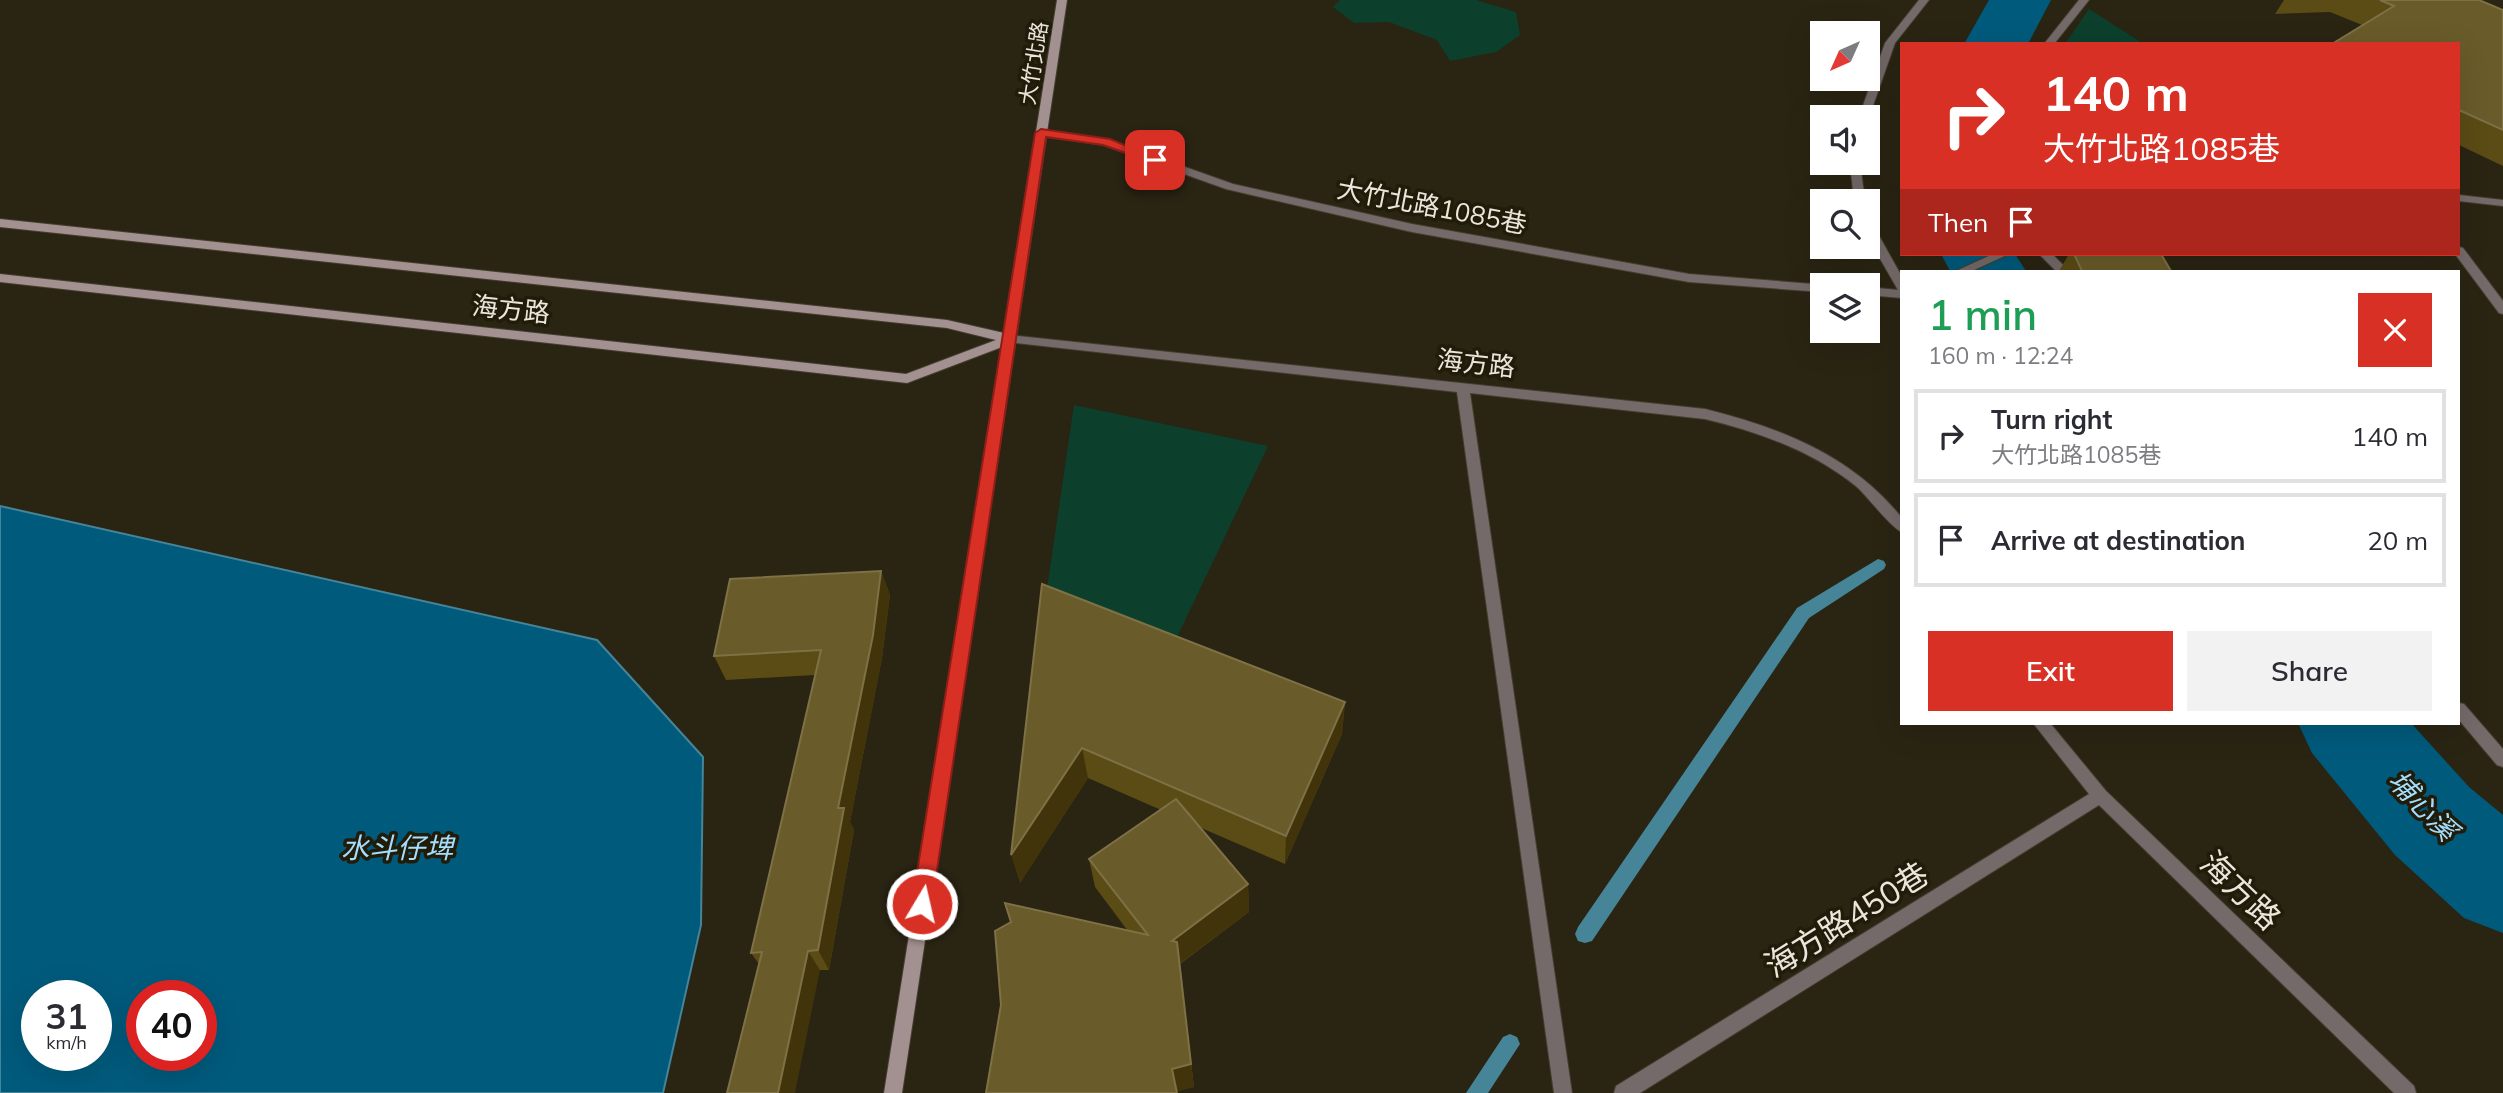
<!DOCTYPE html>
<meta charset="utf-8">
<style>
body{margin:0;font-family:Mulish,"Noto Sans TC",sans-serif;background:#f2f2f3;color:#2b2b33;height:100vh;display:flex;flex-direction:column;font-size:26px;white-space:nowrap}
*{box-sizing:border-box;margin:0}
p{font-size:23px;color:#7c7c81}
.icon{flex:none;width:38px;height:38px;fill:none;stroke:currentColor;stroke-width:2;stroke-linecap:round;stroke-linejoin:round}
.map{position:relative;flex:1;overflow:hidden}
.details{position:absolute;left:1900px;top:270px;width:560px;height:455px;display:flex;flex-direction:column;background:#fff;border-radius:0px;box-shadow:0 7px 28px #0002}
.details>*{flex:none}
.guide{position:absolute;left:1900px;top:42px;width:560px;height:214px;border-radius:0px;box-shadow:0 7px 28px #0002;background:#d93025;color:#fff;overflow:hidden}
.needle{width:46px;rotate:225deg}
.tools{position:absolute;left:1810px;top:21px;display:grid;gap:14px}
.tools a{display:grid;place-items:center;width:70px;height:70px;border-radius:0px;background:#fff;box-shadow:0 7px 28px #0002;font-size:35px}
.speed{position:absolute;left:21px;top:980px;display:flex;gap:14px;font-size:35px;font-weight:700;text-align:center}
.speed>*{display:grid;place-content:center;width:91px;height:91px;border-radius:50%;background:#fff;box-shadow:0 7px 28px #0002;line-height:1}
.speed small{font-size:18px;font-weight:400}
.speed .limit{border:10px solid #d22;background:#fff;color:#111}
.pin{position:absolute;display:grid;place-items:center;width:60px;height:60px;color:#fff;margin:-30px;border-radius:14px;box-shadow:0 4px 10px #0006}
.me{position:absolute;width:77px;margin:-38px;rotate:9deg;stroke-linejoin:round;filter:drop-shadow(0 0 5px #0008)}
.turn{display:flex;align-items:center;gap:24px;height:147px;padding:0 28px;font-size:32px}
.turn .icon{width:91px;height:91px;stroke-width:2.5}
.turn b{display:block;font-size:49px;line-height:60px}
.then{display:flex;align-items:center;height:66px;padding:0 28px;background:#0003;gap:14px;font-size:26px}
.round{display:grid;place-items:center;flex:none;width:74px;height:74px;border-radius:0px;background:#f2f2f3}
.head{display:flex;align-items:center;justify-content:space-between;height:119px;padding:0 28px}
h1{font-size:42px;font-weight:600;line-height:52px;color:#1e9e55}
.primary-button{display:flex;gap:14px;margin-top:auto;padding:14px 28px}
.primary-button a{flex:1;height:80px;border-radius:0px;background:#d93025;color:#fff;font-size:28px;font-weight:600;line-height:80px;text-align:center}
.primary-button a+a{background:#f2f2f3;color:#2b2b33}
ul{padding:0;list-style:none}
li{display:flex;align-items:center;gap:21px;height:94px;margin:0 14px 10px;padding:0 14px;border:4px solid #e1e1e2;border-radius:0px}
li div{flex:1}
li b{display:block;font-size:26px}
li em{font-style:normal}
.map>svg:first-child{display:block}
.green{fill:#0c402c}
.water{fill:#005a7c;stroke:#468498;stroke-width:2;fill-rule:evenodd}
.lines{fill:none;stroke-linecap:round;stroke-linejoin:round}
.stream{fill:#468498;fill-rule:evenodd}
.river{fill:#005a7c;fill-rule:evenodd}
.lane-casing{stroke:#453f2f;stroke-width:2}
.street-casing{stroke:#453f2f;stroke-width:2}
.secondary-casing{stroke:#453f2f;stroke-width:2}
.lane{fill:#756a6a;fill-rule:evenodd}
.street{fill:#756a6a;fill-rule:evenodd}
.secondary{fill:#a39191;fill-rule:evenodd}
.wall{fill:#5b4b15}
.shaded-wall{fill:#41340b}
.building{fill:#6a5b2a;stroke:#7e7146;stroke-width:2}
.route{fill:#d93025;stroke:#8d1f18;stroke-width:2}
.labels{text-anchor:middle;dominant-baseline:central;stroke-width:7;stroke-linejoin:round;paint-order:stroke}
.far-street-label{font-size:21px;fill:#eae6db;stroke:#211b0a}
.street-label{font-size:26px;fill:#eae6db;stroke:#211b0a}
.water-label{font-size:28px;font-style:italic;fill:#a5defd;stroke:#211b0a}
.near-street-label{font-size:32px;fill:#eae6db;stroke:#211b0a}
</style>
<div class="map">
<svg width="2503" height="1093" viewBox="0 0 2503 1093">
<rect width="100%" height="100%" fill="#2a2413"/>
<g class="green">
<polygon points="1340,0 1476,0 1516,12 1520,35 1496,52 1450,61 1437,40 1389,22 1354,23 1333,7"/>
<polygon points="2089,9 2144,44 2065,44"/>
<polygon points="1074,405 1268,446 1169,654 1047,589"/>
</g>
<path class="water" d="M0 506 597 640 703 757 701 925 663 1093H0ZM37 996H96V1055H37ZM142 996H201V1055H142Z"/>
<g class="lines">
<g class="stream">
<polygon points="1878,559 1884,561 1886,565 1884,569 1809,618 1592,941 1585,943 1578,941 1575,934 1578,927 1797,608"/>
<polygon points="1510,1034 1517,1037 1520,1044 1488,1093 1466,1093 1503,1037"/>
</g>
<g class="river">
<polygon points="1989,0 2051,0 2028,44 1964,44"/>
<polygon points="1941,254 2015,254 2026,271 1950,271"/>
<polygon points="2298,723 2411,723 2469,787 2503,815 2503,933 2464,918 2395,855 2312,753"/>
</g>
<defs>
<g id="lane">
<polygon points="1919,0 1929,0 1895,43 1869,117 1867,119 1867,117 1859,117 1885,43"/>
<polygon points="2079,0 2089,0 2054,44 2044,44"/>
<polygon points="1041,130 1109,140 1233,184 1412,224 1689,274 1826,285 1822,285 1822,292 1689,282 1412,232 1226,189 1103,145 1037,135 1037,131"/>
<polygon points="1850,163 1860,163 1865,201 1854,201"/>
<polygon points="2459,195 2503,200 2503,206 2459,201"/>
<polygon points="1867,221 1873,225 1902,277 1902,298 1867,295 1867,287 1898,290 1867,236"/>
<polygon points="2459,247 2463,248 2503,301 2503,314 2499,313 2455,254 2459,254"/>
<polygon points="1993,254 2009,254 1972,271 1956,271"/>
<polygon points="2039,254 2052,254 2069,271 2056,271"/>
<polygon points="2459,703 2464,704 2503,749 2503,767 2497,765 2459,720"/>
</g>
<g id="street">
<path d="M1010 335 1705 409C1781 428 1851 455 1902 518V532C1892 529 1868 497 1857 487 1813 451 1759 432 1705 419L1470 393 1572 1093H1554L1457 392 1006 342 1004 339 1006 336Z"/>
<polygon points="2033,723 2050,723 2106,791 2414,1086 2416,1093 2394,1093 2099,805 1640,1093 1614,1093 1616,1086 2089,794"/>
</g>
<polygon id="secondary" points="1057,0 1067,0 902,1093 884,1093 1002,347 907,383 0,282 0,274 906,374 996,340 947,328 0,227 0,219 947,320 1004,333"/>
</defs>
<use href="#lane" class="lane-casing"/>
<use href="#street" class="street-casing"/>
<use href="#secondary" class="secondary-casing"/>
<use href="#lane" class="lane"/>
<use href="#street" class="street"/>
<use href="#secondary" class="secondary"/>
</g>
<g class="wall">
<polygon points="2284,0 2479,0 2503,10 2503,166 2459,145 2459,44 2362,25 2330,12 2275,14"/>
<polygon points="2069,254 2161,254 2171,271 2059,271"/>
<polygon points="881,571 890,595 882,658 850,822 854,830 829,970 820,970 759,964 751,953 815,675 726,680 714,656"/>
<polygon points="1042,584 1345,702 1342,734 1285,864 1199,827 1248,884 1249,912 1180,964 1194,1087 1177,1091 1128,931 1095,887 1089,859 1161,810 1088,778 1020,883"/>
</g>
<g class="shaded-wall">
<polygon points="881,571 890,595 882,658 850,822 854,830 829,970 818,950 838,808"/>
<polygon points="1345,702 1342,734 1285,864 1286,836"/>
<polygon points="1082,748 1088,778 1020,883 1011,855"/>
<polygon points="1248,884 1249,912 1175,967 1172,941"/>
<polygon points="808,951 820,970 795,1093 778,1093"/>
<polygon points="1191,1064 1194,1087 1175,1092 1172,1069"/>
</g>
<g class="building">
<polygon points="2380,0 2479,0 2503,10 2503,130 2459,110 2459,44 2332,44 2394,6"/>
<polygon points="2074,254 2161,254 2171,271 2082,271"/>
<polygon points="881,571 873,635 838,808 844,808 818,950 808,951 778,1093 727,1093 762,952 751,953 821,650 714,656 730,579"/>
<polygon points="1042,584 1345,702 1286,836 1082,748 1011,855"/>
<polygon points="1176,799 1248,884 1172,941 1177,942 1191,1064 1172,1069 1177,1093 986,1093 1001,1005 995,931 1011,922 1005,903 1148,935 1089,859"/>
</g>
<polygon class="route" points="1041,129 1110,139 1161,160 1155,163 1103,145 1046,137 932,904 929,911 922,913 915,911 912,904 1035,133"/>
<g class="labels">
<g class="far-street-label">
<text transform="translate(1033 63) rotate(-81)">大竹北路</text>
</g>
<g class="street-label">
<text transform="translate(1432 206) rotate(11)">大竹北路1085巷</text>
<text transform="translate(511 309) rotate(6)">海方路</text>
<text transform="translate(1476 363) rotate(6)">海方路</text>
</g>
<g class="water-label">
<text transform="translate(2423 805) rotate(46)">埔心溪</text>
<text x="397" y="847">水斗仔埤</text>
</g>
<g class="near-street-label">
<text transform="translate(2241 890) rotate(44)">海方路</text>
<text transform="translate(1846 919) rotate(-32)">海方路450巷</text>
</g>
</g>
</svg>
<div class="tools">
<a><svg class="needle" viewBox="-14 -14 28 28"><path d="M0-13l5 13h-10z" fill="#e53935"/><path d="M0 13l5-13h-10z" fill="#7c7c81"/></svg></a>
<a><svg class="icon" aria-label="sound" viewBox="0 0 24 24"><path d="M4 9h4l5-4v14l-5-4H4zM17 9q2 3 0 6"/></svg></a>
<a><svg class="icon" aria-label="search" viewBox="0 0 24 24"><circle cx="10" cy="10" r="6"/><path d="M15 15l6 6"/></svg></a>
<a><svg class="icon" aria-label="layers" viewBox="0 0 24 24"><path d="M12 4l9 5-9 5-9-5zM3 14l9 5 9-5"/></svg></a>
</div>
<div class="speed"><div>31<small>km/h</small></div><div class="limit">40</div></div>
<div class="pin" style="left:1155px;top:160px;background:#d93025"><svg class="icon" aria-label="arrive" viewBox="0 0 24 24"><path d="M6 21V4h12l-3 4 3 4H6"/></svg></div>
<svg class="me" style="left:922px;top:904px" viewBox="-20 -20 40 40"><circle r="17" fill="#d93025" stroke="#fff" stroke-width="3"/><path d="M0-11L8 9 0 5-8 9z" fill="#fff"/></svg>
<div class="guide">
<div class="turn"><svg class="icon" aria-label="right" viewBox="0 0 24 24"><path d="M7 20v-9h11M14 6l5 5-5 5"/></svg><div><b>140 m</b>大竹北路1085巷</div></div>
<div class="then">Then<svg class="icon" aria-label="arrive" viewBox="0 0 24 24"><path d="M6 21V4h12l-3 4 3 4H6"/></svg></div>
</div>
<section class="details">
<div class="head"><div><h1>1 min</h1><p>160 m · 12:24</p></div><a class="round" style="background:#d93025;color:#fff"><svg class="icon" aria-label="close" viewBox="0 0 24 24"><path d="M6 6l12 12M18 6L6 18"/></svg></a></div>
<ul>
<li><svg class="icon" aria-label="right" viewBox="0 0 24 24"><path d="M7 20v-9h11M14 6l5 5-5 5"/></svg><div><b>Turn right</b><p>大竹北路1085巷</p></div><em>140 m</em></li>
<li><svg class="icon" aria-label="arrive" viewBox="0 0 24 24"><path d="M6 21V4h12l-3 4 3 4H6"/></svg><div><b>Arrive at destination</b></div><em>20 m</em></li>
</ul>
<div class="primary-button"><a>Exit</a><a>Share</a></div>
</section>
</div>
